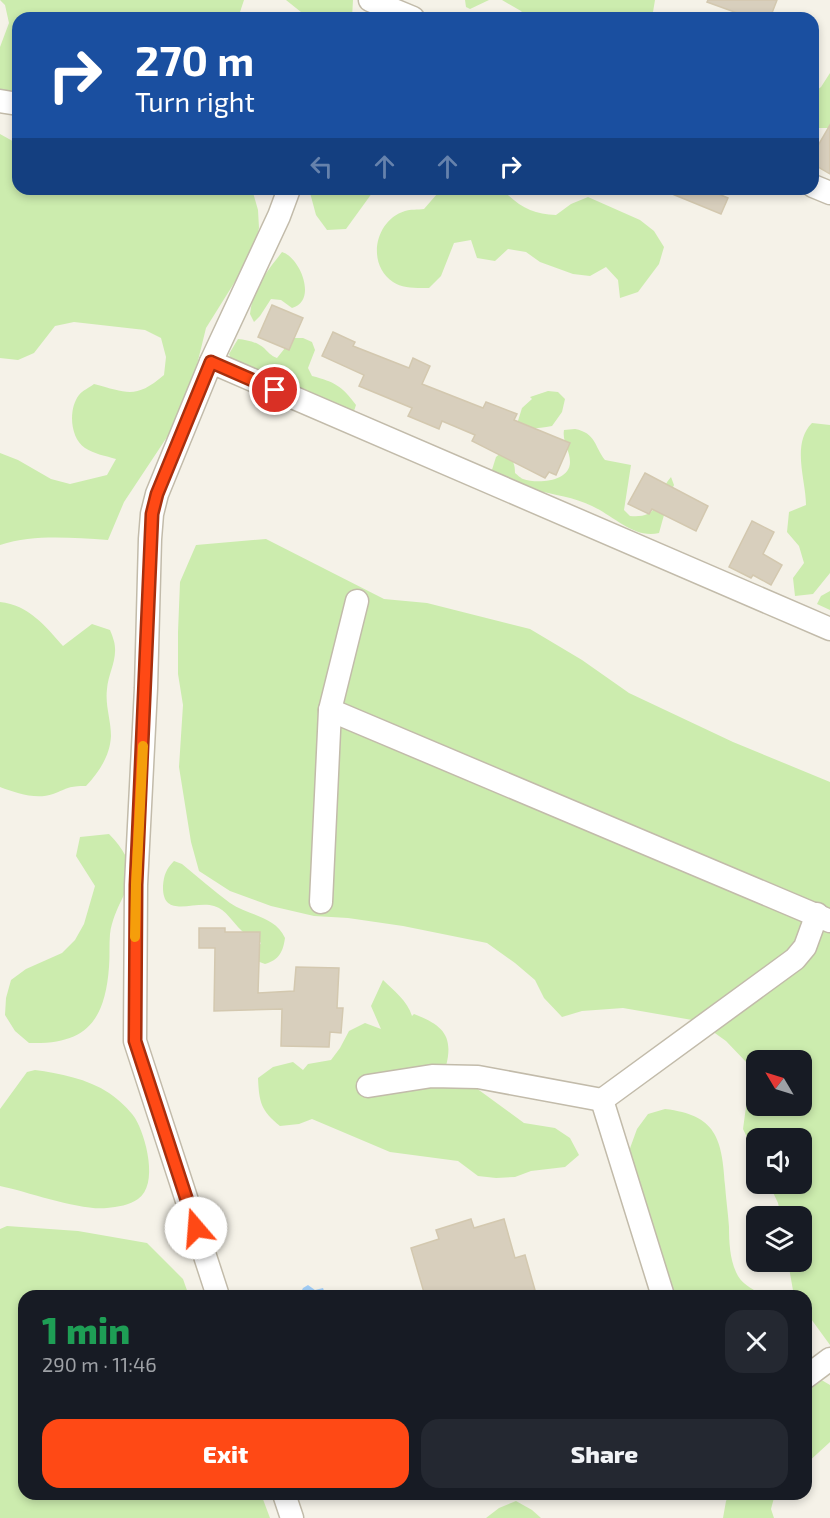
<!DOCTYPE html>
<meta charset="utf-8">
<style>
body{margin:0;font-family:"Exo 2",sans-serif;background:#242831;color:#f1f3f6;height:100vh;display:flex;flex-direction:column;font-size:22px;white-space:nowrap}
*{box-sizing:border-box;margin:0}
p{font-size:20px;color:#9ea1a6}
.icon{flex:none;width:33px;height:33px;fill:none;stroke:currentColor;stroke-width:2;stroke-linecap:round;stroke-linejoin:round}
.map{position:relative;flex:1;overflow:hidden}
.details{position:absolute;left:18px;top:1290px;width:794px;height:210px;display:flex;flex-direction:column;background:#171b24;border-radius:18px;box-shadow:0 3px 9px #0003}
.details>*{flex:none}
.banner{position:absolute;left:12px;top:12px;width:807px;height:183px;border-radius:18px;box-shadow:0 3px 9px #0003;background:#1a4fa0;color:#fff;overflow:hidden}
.needle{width:39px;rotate:308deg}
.controls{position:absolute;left:746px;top:1050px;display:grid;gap:12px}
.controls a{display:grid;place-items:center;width:66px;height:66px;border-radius:12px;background:#171b24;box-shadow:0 3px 9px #0003;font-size:30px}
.pin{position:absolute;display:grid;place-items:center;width:51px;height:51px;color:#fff;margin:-26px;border:3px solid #fff;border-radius:50%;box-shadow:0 2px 6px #0007}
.me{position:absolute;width:66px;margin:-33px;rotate:342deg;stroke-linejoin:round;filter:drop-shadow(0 0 4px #0008)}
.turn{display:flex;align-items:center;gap:21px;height:126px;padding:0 24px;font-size:27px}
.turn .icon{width:78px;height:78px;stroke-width:2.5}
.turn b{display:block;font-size:42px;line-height:51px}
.lanes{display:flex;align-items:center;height:57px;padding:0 24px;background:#0003;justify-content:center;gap:30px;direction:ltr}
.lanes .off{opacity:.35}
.round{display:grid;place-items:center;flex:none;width:63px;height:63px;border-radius:18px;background:#242831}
.overview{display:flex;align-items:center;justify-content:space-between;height:102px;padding:0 24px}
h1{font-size:36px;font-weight:800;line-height:45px;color:#1e9e55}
.primary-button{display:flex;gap:12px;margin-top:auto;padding:12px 24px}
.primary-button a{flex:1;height:69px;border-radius:18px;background:#ff4915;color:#fff;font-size:24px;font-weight:800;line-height:69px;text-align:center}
.primary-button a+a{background:#242831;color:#f1f3f6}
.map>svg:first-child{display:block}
.green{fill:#ccecae;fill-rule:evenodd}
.water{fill:#a0cdf6}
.building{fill:#d8cfbd;stroke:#d3c8af;stroke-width:1.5}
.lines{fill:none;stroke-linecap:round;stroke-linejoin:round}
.minor-casing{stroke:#c2bbaa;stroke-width:25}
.minor{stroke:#fff;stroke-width:22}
.route-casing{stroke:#a62f0e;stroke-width:15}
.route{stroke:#ff4915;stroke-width:10}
.slow{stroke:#f59e0b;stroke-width:10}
</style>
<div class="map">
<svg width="830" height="1518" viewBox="0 0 830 1518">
<rect width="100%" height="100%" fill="#f5f2e8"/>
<g class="green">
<polygon points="0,0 244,0 238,18 18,18 18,103 0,107 0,47 9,23 5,5"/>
<polygon points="286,0 353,0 352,18 302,18 301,12"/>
<polygon points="465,0 489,0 470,9 466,7"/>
<polygon points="502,0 655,0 652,18 527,18 521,11"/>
<polygon points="830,73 830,128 818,128 813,132 813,93 821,87"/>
<path d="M0 134 18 144V189H252L258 210 259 228 254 247 236 280 206 328 193 381 175 425 124 502 108 540C71 538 35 534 0 545V453L18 460 51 479 70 484 107 475 116 459C106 456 94 454 85 448 70 438 68 409 79 395 82 391 90 387 94 384 128 393 136 399 164 375L166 357 161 338 145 330 74 322 55 326 34 353 18 360 0 358Z"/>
<polygon points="309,189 375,189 346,229 327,230 316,215"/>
<path d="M438 189H508V195C523 209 536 214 556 215L571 204 588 197 640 220 654 231 664 247 659 264 638 292 620 298 618 280 606 267 590 276 573 274 540 262 526 252 508 249 495 261 477 258 471 240 454 243 441 276 429 288C418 288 403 289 393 282 366 264 375 220 405 211 410 209 418 210 424 209L437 194Z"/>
<path d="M282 252C300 257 318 301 292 308L281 300 271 299 260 316 254 322 250 314C253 287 266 273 282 252Z"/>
<path d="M293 338H303L312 342 315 350 308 368 312 376C335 382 342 386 356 405L353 414 232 362 229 354 238 339C247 340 257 342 264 348 269 353 270 355 277 358Z"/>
<path d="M548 391 558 392 565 399 562 412 552 426C540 428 529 430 516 427L522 408 532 399 530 397Z"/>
<path d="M812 423 830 425V573L813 594 795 596 793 578 804 563 799 546 787 532 789 512 806 505C806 480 791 444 812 423Z"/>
<path d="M575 429C596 433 594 446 605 460L631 465 624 510 630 516C663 519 655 495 671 477L674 485 663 509 664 515 659 533C634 539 614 516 592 506 574 497 554 495 535 490 520 487 505 479 491 473L496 457 503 451C512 458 515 462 515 473 516 474 522 479 523 479 537 484 570 482 570 462 570 450 562 442 564 430Z"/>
<path d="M266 539 384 599 427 603 530 629 582 660 629 693 733 742 830 782V1345L806 1312V1296H794L788 1262H801V1216H781L778 1203 769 1184H801V1138H756V1156L743 1129 749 1085 747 1063 726 1041 698 1021 623 1008 582 1011 562 1017 544 998 535 980 515 963 487 943 403 926 348 918 314 916 271 906 230 891 199 871 191 842 179 767 183 705 178 674V632L180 582 196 545ZM756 1060H801V1106H756Z"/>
<polygon points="830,591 830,610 817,604 821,596"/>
<path d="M0 602C29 605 45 626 63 646L92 624 110 630C112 635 115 642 115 648 116 662 108 675 107 689 105 706 111 720 111 736 110 756 99 772 86 786 68 786 69 788 53 794 36 800 16 793 0 787Z"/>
<path d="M109 834C152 878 116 892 110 934 109 945 110 956 109 967 105 1021 86 1045 29 1043L15 1031 5 1015 6 998 11 980 26 969 62 953 75 940 84 924 95 886 76 856 80 837Z"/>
<path d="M174 861 182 864C198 877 214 891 230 903 249 916 275 916 285 938 283 952 279 960 265 964L257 961 256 951 261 943C255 938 248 936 242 931 232 922 227 910 214 906 195 900 162 920 163 886 164 875 166 869 174 861Z"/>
<path d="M383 980C394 991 407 1000 412 1016L414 1014C442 1025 454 1035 446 1066L524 1123 555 1128 570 1138 579 1155 565 1167 531 1171 515 1177 496 1178 478 1176 458 1161 390 1152 312 1119 299 1124 280 1126C261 1111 259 1102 258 1078L273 1067 293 1062 303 1070 308 1064 331 1060 340 1048 349 1031 365 1023 381 1029 371 1006Z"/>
<path d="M35 1070C59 1073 88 1079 109 1093 118 1099 129 1109 135 1118 146 1136 159 1185 138 1199 130 1205 117 1207 107 1208 80 1211 29 1192 0 1186V1109L27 1072Z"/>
<path d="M665 1109C716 1115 722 1138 725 1185 726 1199 728 1213 729 1227 729 1243 730 1262 738 1276 743 1285 756 1291 764 1296H666L625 1162 637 1129 648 1114Z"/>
<polygon points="7,1226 78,1231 147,1243 183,1279 189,1296 24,1296 24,1494 261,1494 270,1518 0,1518 0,1229"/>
<polygon points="806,1363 813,1375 830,1385 830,1442 806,1464"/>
<polygon points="730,1494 775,1494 771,1509 774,1518 723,1518 726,1501"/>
<polygon points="516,1501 532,1510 541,1518 486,1518 499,1508"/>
</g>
<polygon class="water" points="308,1285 315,1290 323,1288 326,1296 299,1296 303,1288"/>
<g class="building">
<polygon points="708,0 777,0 770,18 751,18 707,2"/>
<polygon points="830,125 830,174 813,164 813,154"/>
<polygon points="660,189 707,189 728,198 721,214"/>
<polygon points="272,305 303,318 289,350 258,337"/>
<polygon points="333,332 355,342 353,346 409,368 413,358 430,366 422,384 483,408 486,402 517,414 514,420 570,443 556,475 549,472 545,478 472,441 475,435 442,421 439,429 408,416 412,408 359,386 364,375 322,356"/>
<polygon points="645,473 708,506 696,531 652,509 649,514 628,504"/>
<polygon points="752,521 774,532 763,554 782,565 771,585 753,575 751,578 729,567"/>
<polygon points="199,928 225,928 225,932 260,932 258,993 294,991 296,967 339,968 337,1008 343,1008 341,1033 330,1032 329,1047 281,1046 282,1009 214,1011 215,948 199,948"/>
<polygon points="471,1219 474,1228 504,1219 515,1258 525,1255 535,1290 526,1293 527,1296 425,1296 411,1248 439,1239 436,1230"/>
</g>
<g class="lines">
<defs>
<g id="minor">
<polyline points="370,0 413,18"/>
<polyline points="0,101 18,104"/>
<polyline points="813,186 830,193"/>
<polyline points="211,362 830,629"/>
<polyline points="357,601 330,710 830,921"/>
<polyline points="321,902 330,710"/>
<polyline points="368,1086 432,1076 478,1077 602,1100"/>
<polyline points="218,1296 135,1041 136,885 146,688 150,539 152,514 157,494 211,362 279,216 289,189"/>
<polyline points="663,1296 602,1100 795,959 805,947 817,914"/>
<polyline points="806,1377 830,1359"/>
<polyline points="284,1494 292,1518"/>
</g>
</defs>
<use href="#minor" class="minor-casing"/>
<use href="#minor" class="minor"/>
</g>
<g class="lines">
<defs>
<polyline id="route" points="196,1228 135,1041 136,885 152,514 157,494 211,362 275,390"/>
</defs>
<use href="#route" class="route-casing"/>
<use href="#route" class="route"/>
<polyline class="slow" points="135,937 136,885 143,746"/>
</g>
</svg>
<div class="controls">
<a><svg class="needle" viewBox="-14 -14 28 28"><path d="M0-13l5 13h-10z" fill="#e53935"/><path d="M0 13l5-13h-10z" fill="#9ea1a6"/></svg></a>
<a><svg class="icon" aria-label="sound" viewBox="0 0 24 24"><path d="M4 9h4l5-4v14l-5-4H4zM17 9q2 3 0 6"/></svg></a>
<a><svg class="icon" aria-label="layers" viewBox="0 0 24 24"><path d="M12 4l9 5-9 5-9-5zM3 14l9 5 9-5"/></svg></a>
</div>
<div class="pin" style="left:275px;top:390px;background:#d93025"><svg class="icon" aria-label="arrive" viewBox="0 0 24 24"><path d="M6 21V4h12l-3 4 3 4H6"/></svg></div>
<svg class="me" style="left:196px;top:1228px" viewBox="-20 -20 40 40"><circle r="19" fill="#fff"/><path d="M0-13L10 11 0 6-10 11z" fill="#ff4915"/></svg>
<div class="banner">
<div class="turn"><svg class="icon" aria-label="right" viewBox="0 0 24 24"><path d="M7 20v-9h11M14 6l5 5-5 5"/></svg><div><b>270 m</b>Turn right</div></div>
<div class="lanes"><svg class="icon off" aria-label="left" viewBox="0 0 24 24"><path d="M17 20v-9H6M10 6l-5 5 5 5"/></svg><svg class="icon off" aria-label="ahead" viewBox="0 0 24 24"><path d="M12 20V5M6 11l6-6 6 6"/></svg><svg class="icon off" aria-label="ahead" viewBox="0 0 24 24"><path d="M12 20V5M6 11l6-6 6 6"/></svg><svg class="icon" aria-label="right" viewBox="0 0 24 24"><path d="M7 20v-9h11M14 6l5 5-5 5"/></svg></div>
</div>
<section class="details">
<div class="overview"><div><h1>1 min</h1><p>290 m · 11:46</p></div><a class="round"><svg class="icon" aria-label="close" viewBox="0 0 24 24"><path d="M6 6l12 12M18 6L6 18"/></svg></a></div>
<div class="primary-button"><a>Exit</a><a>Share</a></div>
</section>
</div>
